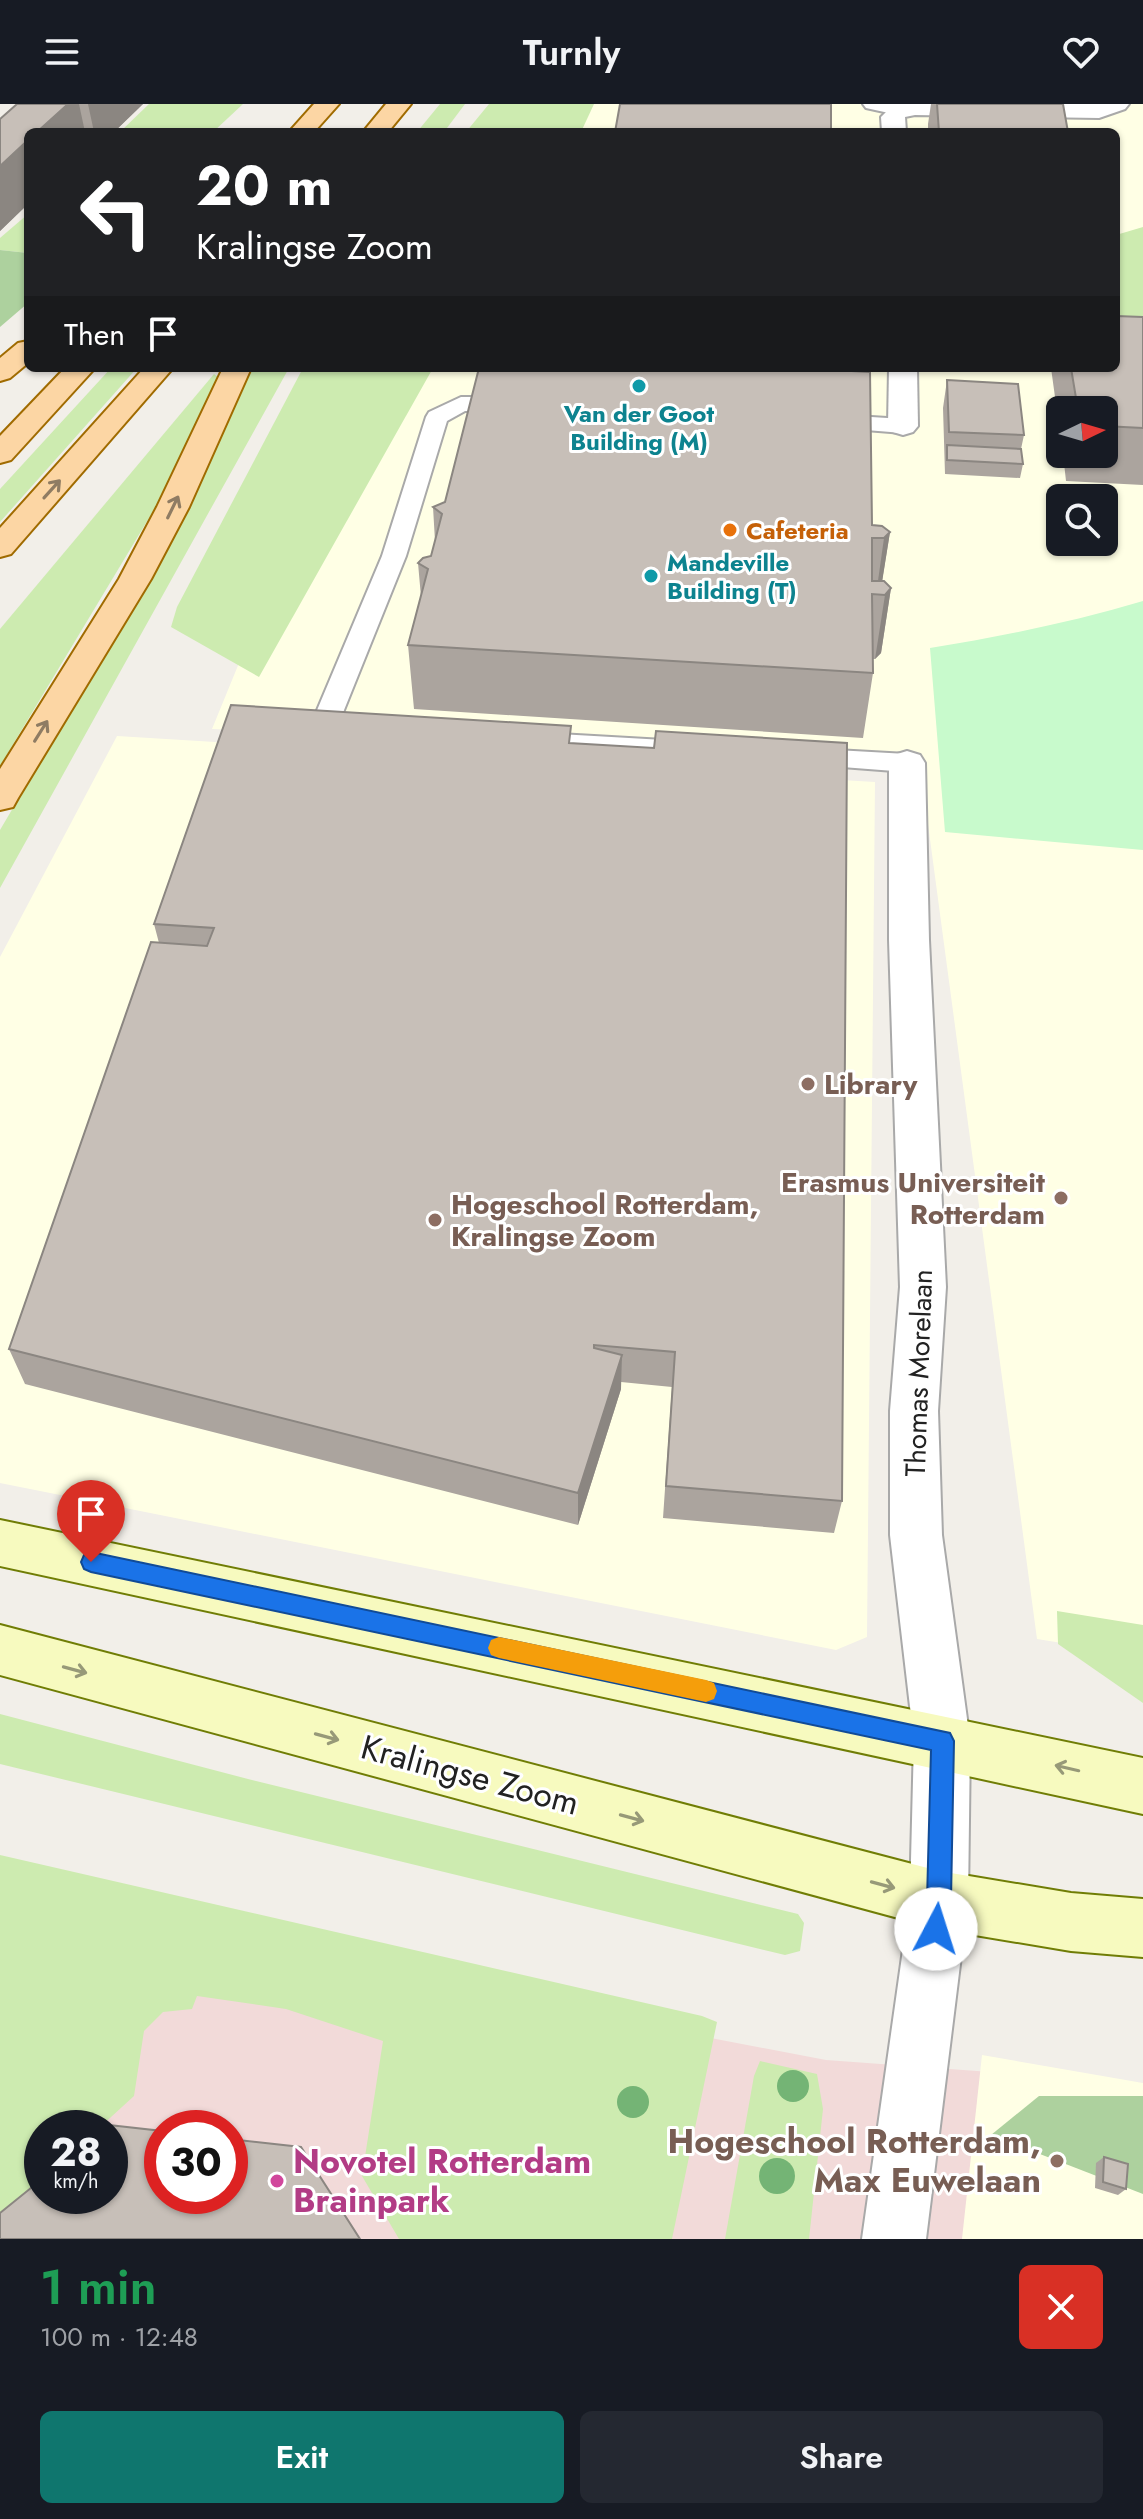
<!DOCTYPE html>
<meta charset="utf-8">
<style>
body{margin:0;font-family:Jost,sans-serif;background:#242831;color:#f1f3f6;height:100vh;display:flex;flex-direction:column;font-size:30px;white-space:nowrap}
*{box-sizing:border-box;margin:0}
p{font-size:26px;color:#9ea1a6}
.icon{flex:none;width:44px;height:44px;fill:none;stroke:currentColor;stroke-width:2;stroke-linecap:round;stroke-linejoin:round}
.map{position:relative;height:2135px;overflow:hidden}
.side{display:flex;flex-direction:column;background:#171b24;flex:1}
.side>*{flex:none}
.guide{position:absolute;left:24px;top:24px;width:1096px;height:244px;border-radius:12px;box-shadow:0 2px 6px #0004;background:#202124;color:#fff;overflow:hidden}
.needle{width:52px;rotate:85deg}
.controls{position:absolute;left:1046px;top:292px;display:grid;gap:16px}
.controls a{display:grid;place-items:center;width:72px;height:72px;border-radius:12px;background:#171b24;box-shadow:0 2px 6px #0004;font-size:40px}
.speed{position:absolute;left:24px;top:2006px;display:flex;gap:16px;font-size:40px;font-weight:700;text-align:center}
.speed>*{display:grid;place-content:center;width:104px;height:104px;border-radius:50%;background:#171b24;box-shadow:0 2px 6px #0004;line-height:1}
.speed small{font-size:20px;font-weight:400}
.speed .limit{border:12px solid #d22;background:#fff;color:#111}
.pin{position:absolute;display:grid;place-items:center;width:68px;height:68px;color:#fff;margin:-82px -34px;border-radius:50% 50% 50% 0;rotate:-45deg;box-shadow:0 0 8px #0007}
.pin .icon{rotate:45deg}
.me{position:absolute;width:88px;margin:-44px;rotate:5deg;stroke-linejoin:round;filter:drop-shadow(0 0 6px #0008)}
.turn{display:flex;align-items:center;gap:28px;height:168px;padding:0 40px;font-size:36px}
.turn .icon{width:104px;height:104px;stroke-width:2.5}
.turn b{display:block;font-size:56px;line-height:68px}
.then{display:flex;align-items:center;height:76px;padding:0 40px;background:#0003;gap:16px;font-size:30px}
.round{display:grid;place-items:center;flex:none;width:84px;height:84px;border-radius:12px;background:#242831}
.head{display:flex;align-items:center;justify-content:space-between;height:136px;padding:0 40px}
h1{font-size:48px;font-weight:600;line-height:60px;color:#1e9e55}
.button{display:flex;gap:16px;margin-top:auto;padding:16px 40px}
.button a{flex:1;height:92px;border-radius:12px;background:#0f766e;color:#fff;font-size:32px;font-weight:600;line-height:92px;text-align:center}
.button a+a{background:#242831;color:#f1f3f6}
header{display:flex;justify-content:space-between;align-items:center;height:104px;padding:0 40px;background:#171b24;font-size:36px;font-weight:600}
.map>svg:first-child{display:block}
.commercial{fill:#f2dad9;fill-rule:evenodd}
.education{fill:#ffffe5;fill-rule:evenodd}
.grass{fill:#cdebb0}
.forest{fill:#add19e}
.park{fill:#c8facc}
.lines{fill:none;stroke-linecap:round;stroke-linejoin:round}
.service-casing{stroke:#a9a9a9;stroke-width:4}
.minor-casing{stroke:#a9a9a9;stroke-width:4}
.secondary-casing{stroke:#707d05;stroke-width:4}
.primary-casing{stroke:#a06b00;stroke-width:4}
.service{fill:#fff;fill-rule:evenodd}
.minor{fill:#fff;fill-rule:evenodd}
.secondary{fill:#f7fabf;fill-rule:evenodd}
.primary{fill:#fcd6a4;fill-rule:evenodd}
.tree{fill:#74b475}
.wall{fill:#aba49e}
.shaded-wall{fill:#8b8681}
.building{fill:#c7bfb8;stroke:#8b8681;stroke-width:2}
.oneway{stroke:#8f7c63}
.oneway2{stroke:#979978}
.route{fill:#1a73e8;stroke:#114b97;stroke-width:2}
.slow{fill:#f59e0b}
.culture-dot{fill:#0f9aa8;stroke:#fff;stroke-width:3}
.food-dot{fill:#e8710a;stroke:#fff;stroke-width:3}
.education-dot{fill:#8d6e63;stroke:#fff;stroke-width:3}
.hotel-dot{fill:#d1479c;stroke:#fff;stroke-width:3}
.labels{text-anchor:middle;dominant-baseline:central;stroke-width:6;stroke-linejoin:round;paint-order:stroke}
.far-culture-label{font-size:24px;font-weight:bold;fill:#0d838f;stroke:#fff}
.far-food-label{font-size:24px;font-weight:bold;fill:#c56008;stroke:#fff;text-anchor:start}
.education-label{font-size:28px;font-weight:bold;fill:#785e54;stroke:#fff;text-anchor:start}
.street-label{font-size:28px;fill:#222;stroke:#fff}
.near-street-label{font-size:34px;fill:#222;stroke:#fff}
.near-education-label{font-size:34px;font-weight:bold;fill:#785e54;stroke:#fff;text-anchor:end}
.near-hotel-label{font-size:34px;font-weight:bold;fill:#b23c85;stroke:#fff;text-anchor:start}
</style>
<header><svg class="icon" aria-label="menu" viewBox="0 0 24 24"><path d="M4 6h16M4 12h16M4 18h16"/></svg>Turnly<svg class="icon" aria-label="heart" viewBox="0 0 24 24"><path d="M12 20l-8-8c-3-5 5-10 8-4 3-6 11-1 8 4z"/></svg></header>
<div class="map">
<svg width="1143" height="2135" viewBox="0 0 1143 2135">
<rect width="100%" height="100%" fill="#f2efe9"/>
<path class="commercial" d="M0 1798 826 1956 1143 1979V2135H0ZM42 2024H110V2092H42ZM162 2024H230V2092H162Z"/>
<g class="education">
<path d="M528 0H1143V1552L1037 1535 919 653 212 625 341 310 368 264H1116V28H511ZM1060 306H1104V350H1060ZM1060 394H1104V438H1060Z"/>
<polygon points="117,632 875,678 867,1533 836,1546 0,1379 0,853"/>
<polygon points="982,1951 1143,1979 1143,2135 962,2135"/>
</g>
<g class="grass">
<polygon points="149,0 243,0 213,28 120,28"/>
<polygon points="440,0 465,0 444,28 417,28"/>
<polygon points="489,0 594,0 581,28 466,28"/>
<polygon points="28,110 28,149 0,146 0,134"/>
<polygon points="1143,123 1143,239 1116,238 1116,131"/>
<polygon points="111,264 137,264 0,418 0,385"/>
<polygon points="252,264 289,264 0,784 0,726 132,502 186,403"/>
<polygon points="303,264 433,264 259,573 171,523 177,503"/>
<polygon points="214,270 218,273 155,404 0,662 0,525"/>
<polygon points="1057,1507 1143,1521 1143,1599 1058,1540"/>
<polygon points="0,1610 248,1675 798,1810 804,1819 800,1847 785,1851 0,1660"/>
<polygon points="0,1751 702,1912 717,1918 672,2135 399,2135 362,2072 383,1937 286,1905 197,1892 192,1905 163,1908 144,1927 134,1992 99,2024 42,2024 42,2075 0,2113"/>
<polygon points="760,1957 817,1970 823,2005 809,2135 725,2135 754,1972"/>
</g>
<g class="forest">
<polygon points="0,146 28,149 28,199 0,223"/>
<polygon points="1039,1992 1143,1992 1143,2090 991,2031"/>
</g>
<path class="park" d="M1143 497V746L945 728 930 544C1003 532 1073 518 1143 497Z"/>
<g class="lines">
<defs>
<g id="service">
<polygon points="863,0 896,0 907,6 898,11 866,4"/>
<polygon points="461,293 515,293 526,300 515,307 465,307 447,317 406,452 338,621 354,624 358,630 354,636 344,639 311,636 307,630 382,452 426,313 429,308"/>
<polygon points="824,310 903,315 911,317 914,322 911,327 903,329 816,322 813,317 816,312"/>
<polygon points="524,628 699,638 709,641 713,647 709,653 699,656 514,643 510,637 514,631"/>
<polygon points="800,644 907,650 917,653 921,659 917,665 907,668 790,659 786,653 790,647"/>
</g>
<g id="minor">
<polygon points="1129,0 1125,5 1099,14 915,11 905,13 906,28 882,28 881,13 894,0"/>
<polygon points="889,264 917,264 918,322 913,328 903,331 893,328 888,322"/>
<polygon points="907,647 920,651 925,659 929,836 946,1183 938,1307 942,1431 970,1637 968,1796 926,2135 862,2135 910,1796 914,1637 890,1431 890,1307 900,1183 889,836 889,659 894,651"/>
</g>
<g id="secondary">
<polygon points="0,1416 1143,1654 1143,1710 0,1462"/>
<polygon points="0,1521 939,1767 1071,1789 1143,1795 1143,1853 1071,1847 939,1825 0,1571"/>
</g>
<g id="primary">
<polygon points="314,0 339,0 314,28 289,28"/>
<polygon points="386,0 411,0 388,28 363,28"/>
<polygon points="28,237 28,259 10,274 0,277 0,254 18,239"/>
<polygon points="65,264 95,264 11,356 0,359 0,332"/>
<polygon points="144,264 173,264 11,450 0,453 0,424"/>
<polygon points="223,264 251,264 189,403 151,475 18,694 13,703 0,706 0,665 119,475 157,403"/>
</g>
</defs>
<use href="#service" class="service-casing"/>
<use href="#minor" class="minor-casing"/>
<use href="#secondary" class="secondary-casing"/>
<use href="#primary" class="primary-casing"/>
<use href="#service" class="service"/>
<use href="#minor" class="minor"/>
<use href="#secondary" class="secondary"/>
<use href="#primary" class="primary"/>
</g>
<g class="tree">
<circle cx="793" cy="1982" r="16"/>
<circle cx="633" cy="1998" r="16"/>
<circle cx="777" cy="2072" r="18"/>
</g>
<g class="wall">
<polygon points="17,0 143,0 114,28 28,28 28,100 0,127 0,15"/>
<polygon points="931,0 1063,0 1068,28 928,28 928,20"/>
<polygon points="1143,213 1143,381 1066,377 1063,350 1104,350 1104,306 1060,306 1060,329 1051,264 1116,264"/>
<polygon points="947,276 1024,331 1021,345 1023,360 1020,374 945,370 943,304"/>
<polygon points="445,398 872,421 890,428 882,477 891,484 881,549 875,555 873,555 873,569 863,634 414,605 408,541 421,493 418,459 431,452 435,437 433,403"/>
<polygon points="571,639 842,1397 834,1429 663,1414 672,1283 621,1278 621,1285 578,1421 25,1280 9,1245 159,839 154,820"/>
<polygon points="1104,2053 1126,2085 1118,2091 1095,2084 1096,2059"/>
</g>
<g class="shaded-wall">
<polygon points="68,0 79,0 85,28 37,28"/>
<polygon points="88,0 143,0 114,28 94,28"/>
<polygon points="28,36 28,100 0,127 0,62"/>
<polygon points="890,428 880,491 876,491 884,434"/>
<polygon points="891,484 881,549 875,555 885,491"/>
<polygon points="622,1251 621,1285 578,1421 578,1389"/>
</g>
<g class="building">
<polygon points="17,0 68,0 37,28 28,28 28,36 0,62 0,15"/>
<polygon points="620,0 831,0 831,28 615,28"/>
<polygon points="937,0 1063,0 1068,28 939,28"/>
<polygon points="1116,212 1143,213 1143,324 1104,322 1104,306 1078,306 1071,264 1116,264"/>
<polygon points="479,264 796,264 870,268 872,421 882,422 890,428 884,434 872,434 872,477 884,477 891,484 885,491 872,490 873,569 408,541 428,465 418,459 423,454 431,452 442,410 433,403 445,398"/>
<polygon points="947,276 1018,280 1024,331 949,328"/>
<polygon points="947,341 1021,345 1023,360 947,356"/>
<polygon points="231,601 571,622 569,639 654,644 656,627 847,639 842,1397 666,1382 675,1248 594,1241 594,1244 622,1251 578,1389 9,1245 151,838 207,842 214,824 154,820"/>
<polygon points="109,2021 162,2027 162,2092 230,2092 230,2035 301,2043 360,2135 0,2135 0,2109 42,2075 42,2092 110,2092 110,2024 105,2024"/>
<polygon points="1104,2053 1128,2060 1126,2085 1103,2078"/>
</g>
<defs><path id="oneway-shaft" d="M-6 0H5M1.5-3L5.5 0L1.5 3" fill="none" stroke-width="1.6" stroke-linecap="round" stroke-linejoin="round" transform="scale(2)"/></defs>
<g class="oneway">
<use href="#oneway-shaft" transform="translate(52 385) rotate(-48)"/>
<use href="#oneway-shaft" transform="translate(173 403) rotate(-64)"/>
<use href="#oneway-shaft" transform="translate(41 627) rotate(-58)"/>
</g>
<g class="oneway2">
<use href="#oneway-shaft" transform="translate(75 1566) rotate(15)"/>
<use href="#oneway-shaft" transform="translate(327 1633) rotate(15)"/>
<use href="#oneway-shaft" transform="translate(1067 1664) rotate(-167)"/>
<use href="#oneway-shaft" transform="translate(632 1714) rotate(15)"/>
<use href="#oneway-shaft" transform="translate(883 1781) rotate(15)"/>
</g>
<polygon class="route" points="91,1448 950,1629 954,1637 951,1796 944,1834 936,1838 927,1834 923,1825 927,1796 931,1646 91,1468 84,1465 81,1458 84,1451"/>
<polygon class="slow" points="499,1533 706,1576 714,1579 717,1587 714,1595 706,1598 499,1554 491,1551 488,1544 491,1536"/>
<g class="culture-dot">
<circle cx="639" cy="282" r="8"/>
<circle cx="651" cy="472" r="8"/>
</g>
<circle class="food-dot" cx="730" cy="426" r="8"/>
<g class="education-dot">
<circle cx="808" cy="980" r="8"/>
<circle cx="1061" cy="1094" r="8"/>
<circle cx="435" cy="1116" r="8"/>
<circle cx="1057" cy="2057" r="8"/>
</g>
<circle class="hotel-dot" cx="277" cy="2077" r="8"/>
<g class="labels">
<g class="far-culture-label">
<text x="639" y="309">Van der Goot<tspan x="639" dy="28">Building (M)</tspan></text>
<text x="667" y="458" text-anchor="start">Mandeville<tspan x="667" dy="28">Building (T)</tspan></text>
</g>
<g class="far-food-label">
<text x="746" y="426">Cafeteria</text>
</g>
<g class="education-label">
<text x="824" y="980">Library</text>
<text x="1045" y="1078" text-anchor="end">Erasmus Universiteit<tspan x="1045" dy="32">Rotterdam</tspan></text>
<text x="451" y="1100">Hogeschool Rotterdam,<tspan x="451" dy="32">Kralingse Zoom</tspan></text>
</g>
<g class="street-label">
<text transform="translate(919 1269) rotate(-88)">Thomas Morelaan</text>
</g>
<g class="near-street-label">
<text transform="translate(470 1671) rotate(15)">Kralingse Zoom</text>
</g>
<g class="near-education-label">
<text x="1041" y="2037">Hogeschool Rotterdam,<tspan x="1041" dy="39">Max Euwelaan</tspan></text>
</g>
<g class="near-hotel-label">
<text x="293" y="2057">Novotel Rotterdam<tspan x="293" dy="39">Brainpark</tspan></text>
</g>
</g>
</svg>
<div class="controls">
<a><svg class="needle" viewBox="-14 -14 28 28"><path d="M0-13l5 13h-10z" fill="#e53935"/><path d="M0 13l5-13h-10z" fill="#9ea1a6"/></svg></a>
<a><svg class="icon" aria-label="search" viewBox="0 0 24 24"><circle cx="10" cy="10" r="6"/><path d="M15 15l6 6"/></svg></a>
</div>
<div class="speed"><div>28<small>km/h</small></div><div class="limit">30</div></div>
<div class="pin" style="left:91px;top:1458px;background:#d93025"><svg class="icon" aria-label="arrive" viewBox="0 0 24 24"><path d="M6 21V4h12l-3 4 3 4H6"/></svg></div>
<svg class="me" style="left:936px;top:1825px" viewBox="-20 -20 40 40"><circle r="19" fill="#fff"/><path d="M0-13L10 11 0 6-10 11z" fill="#1a73e8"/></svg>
<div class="guide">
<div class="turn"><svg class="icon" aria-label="left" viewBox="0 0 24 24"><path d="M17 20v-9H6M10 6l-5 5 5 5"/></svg><div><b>20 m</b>Kralingse Zoom</div></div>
<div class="then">Then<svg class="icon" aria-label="arrive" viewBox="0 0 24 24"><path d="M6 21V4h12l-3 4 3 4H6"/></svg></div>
</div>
</div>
<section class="side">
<div class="head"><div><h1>1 min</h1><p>100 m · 12:48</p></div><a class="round" style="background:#d93025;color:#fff"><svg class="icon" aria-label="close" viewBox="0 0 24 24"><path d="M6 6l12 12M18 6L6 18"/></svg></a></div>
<div class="button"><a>Exit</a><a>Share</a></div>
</section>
